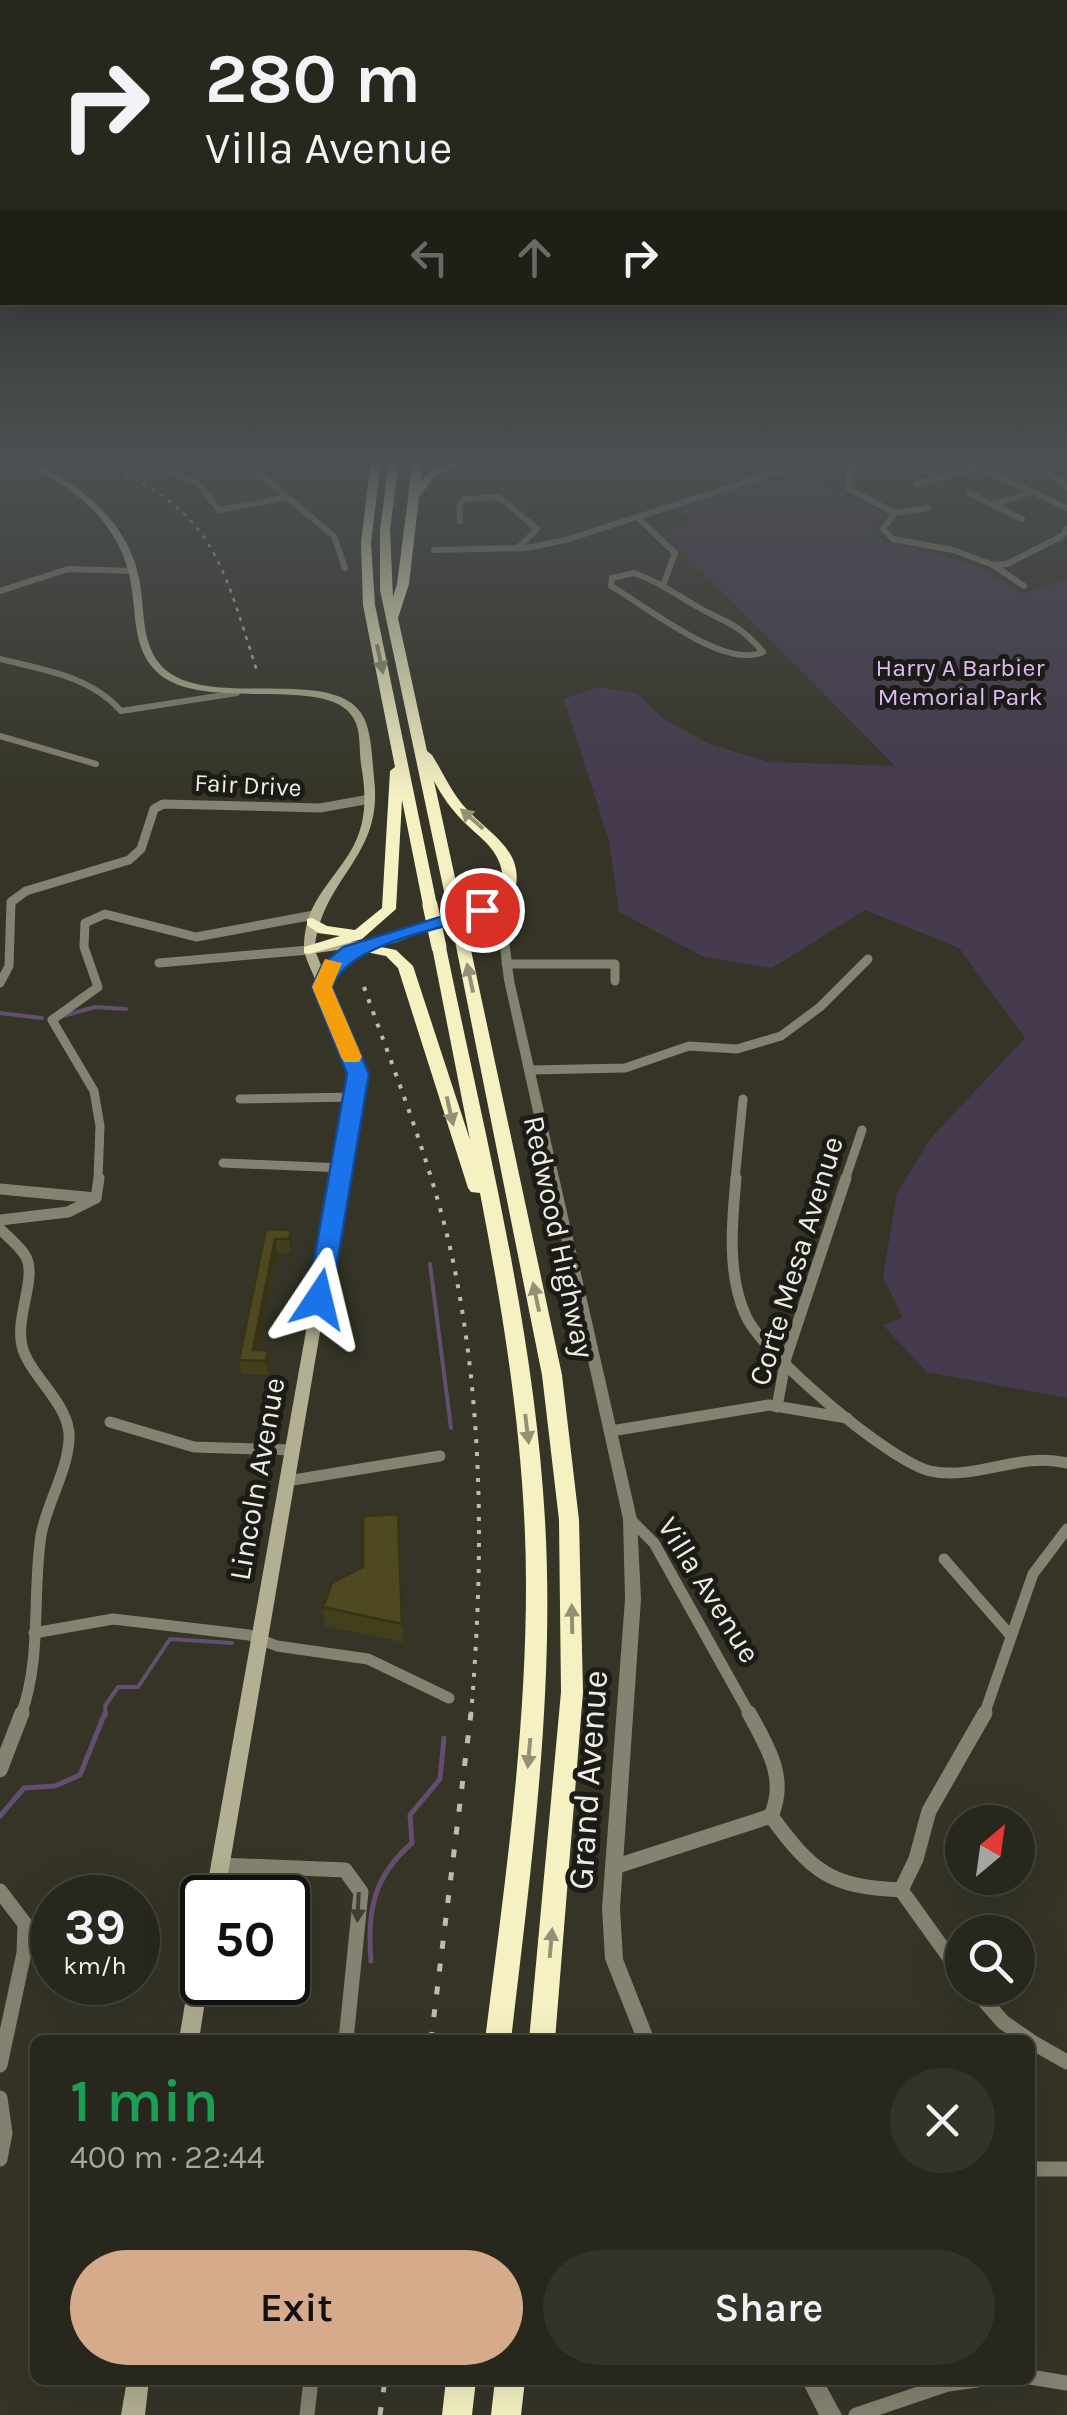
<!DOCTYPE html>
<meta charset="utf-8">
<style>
body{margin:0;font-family:Karla,sans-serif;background:#34332a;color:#f1f3f6;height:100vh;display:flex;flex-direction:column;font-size:38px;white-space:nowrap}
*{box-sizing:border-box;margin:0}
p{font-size:32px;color:#a5a5a4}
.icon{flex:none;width:55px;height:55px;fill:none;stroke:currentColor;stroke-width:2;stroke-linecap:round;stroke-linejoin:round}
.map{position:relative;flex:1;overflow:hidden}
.sheet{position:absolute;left:30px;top:2035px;width:1005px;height:350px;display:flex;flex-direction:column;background:#28271d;border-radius:15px;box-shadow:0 10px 40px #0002,0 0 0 2px #44443b}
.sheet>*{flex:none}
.hud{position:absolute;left:0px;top:0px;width:1068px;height:305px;box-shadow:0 10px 40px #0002,0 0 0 2px #44443b;background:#28271d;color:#f1f3f6;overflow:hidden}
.needle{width:65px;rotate:29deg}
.fabs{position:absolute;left:945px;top:1805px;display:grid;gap:20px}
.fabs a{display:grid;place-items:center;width:90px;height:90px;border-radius:50%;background:#28271d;box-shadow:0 10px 40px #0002,0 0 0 2px #44443b;font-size:50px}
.speed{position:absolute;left:30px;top:1875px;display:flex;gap:20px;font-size:50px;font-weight:700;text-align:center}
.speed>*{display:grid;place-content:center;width:130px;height:130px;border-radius:50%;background:#28271d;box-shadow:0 10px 40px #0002,0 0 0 2px #44443b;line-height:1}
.speed small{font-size:25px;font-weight:400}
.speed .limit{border:5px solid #111;border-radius:15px;background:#fff;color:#111}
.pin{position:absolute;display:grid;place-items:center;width:85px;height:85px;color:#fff;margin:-42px;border:5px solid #fff;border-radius:50%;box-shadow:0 2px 10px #0007}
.me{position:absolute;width:110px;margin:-55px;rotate:10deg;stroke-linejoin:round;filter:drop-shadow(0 0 8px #0008)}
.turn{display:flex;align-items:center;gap:35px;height:210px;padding:0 40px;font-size:45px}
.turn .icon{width:130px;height:130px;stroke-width:2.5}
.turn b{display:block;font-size:70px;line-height:85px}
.lanes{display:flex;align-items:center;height:95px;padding:0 40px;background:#0003;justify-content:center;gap:50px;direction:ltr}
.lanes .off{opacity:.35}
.round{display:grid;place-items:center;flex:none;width:105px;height:105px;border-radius:52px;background:#34332a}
.headline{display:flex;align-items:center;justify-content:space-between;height:170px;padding:0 40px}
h1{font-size:60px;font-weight:600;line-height:75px;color:#1e9e55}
.cta{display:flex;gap:20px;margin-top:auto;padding:20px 40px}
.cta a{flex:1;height:115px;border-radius:60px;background:#d6ab8b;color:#111;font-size:40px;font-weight:600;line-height:115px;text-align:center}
.cta a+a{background:#34332a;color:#f1f3f6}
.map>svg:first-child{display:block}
.green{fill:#463a4f}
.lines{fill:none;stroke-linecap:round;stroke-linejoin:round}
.stream-far1{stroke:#634e71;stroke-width:4}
.stream{stroke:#634e71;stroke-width:5}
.minor-far3{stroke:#848270;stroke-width:6}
.minor-far2{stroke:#848270;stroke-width:9}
.minor-far1{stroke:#848270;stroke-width:11}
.minor{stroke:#848270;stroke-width:15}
.tertiary{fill:#848270;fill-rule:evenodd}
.secondary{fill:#b2af92;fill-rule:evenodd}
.motorway{fill:#f5f1c3;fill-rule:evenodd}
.rail-far2{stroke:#bdbcb2;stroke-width:2.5;stroke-dasharray:4 6;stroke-linecap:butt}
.rail-far1{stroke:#bdbcb2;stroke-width:4;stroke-dasharray:4 9;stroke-linecap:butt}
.rail{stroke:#bdbcb2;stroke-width:5;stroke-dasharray:8 15;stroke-linecap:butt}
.motorway-bridge{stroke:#f5f1c3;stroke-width:15}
.wall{fill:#433f1c}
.shaded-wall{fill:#373316}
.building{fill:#4e4920;stroke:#373316;stroke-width:2.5}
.oneway{fill:#939175}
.oneway2{fill:#403f35}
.route{fill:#1a73e8;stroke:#114b97;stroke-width:2.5}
.slow{fill:#f59e0b}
.labels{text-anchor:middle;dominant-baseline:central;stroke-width:10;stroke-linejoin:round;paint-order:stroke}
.far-park-label{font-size:25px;fill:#ddbaf6;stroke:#1c1b15}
.far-street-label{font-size:25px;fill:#eeede5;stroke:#1c1b15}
.street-label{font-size:30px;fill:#eeede5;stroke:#1c1b15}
.near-street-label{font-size:35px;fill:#eeede5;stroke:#1c1b15}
</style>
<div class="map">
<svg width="1067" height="2415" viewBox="0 0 1067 2415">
<rect width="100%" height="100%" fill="#353427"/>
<path class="green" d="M768 475C812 479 849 489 885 516L871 530 874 537 973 565 1024 594 1067 580V1398L927 1372 883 1325 903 1318 883 1277 897 1193 930 1139 1025 1038 959 948 865 910 772 968 704 957 619 912 609 841 564 699 599 687 637 693 663 718 709 744 769 762 895 766 663 531 694 522 671 506Z"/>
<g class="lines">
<g class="stream-far1">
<polyline points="0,1013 42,1018"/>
<polyline points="63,1016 95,1007 126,1009"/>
<polyline points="430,1264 451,1428"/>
<polyline points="106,1715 105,1706 118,1687 138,1687 170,1639 232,1643"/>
</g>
<g class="stream">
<polyline points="0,1816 24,1788 55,1786 80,1775 105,1713"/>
<path d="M371 1961C367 1911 373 1877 412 1843L410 1815 440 1779 444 1738"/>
</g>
<g class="minor-far3">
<polyline points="136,459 198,483 219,510 288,497"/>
<polyline points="253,459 258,473 334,536 345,568"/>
<polyline points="826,459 857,468"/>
<polyline points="875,459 849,474 849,489 895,513 883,529 893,539 953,550 993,565 1007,564 1062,536 1067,529"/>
<polyline points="961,459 1067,508"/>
<polyline points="1033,459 1067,487"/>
<polyline points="913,464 938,478"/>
<polyline points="916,484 977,467"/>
<polyline points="969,493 1022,519"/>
<polyline points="992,505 1032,492"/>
<polyline points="895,513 928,508"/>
<polyline points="637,517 675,553 664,583"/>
<polyline points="460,521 459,506 464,499 499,497 537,529 518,548"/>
<polyline points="434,550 526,548 566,540 817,459"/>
<polyline points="993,565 1024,586"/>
<path d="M634 573C657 581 671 591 691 603 725 624 733 618 763 652 724 670 646 606 611 586L612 578Z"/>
<polyline points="0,591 68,569 134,571"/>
<path d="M0 659C44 670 90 676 121 711L237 693"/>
<polyline points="0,736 96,764"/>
</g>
<g class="minor-far2">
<polyline points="159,963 309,950"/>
<polyline points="506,964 615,964 615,981"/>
<polyline points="0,983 9,966 11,902 26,891 129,860 141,849 154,809 163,804 320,808 370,799"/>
<polyline points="531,1070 625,1068 689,1046 737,1049 781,1036 820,1007 868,959"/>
<polyline points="240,1099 355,1097"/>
<polyline points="223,1163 343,1168"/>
<polyline points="98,1180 100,1126 94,1091 52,1020 98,987 84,947 85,923 105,914 196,937 314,915"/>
<polyline points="735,1180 743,1099"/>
<polyline points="845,1180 862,1130"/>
</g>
<g class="minor-far1">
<path d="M736 1178C732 1222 727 1273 745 1314 761 1353 889 1461 930 1471 976 1481 1021 1451 1067 1463"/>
<polyline points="0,1189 96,1198"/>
<polyline points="0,1220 68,1212 96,1198 99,1178"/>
<path d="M0 1229C8 1237 21 1247 26 1257 37 1278 15 1317 22 1346 29 1376 72 1405 69 1440 67 1472 47 1503 41 1535 32 1594 42 1660 21 1715"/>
<polyline points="777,1407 786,1358 846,1178"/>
<polyline points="110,1422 194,1447 292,1450"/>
<polyline points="611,1431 769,1405 847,1418"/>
<polyline points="287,1481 440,1456"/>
<polyline points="630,1519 654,1543 750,1715"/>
<polyline points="944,1559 1011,1636"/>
<polyline points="34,1633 113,1619 249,1635 277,1646 368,1659 449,1698"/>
<polyline points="984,1715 1033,1574 1067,1529"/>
</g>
<g class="minor">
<polyline points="0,1770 22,1713"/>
<path d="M771 1816C812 1872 830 1887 901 1890"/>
<polyline points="220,1865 345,1870 361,1892 346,2040"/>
<path d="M614 1867 771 1816C788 1778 767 1746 749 1713"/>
<polyline points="901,1890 916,1859 929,1811 985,1713"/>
<polyline points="901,1890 962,1975"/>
<polyline points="0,1891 25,1924 24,1953 0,2065"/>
<polyline points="973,1988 1003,2022 1029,2040"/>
<polyline points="1030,2041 1067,2062"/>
<polyline points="0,2098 5,2133 0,2159"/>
<polyline points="1030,2169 1067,2169"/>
<polyline points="1030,2377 1067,2383"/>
<polyline points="307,2415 311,2380"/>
<polyline points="856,2415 948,2384 977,2380"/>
</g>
<g class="tertiary">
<path d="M506 897 511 900 508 932 514 980 637 1519 641 1599 620 1908 623 1959 655 2040H637L605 1959 602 1908 625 1599 623 1519 504 980 498 931 487 914 468 916 463 913C470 908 485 907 494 909L499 917 501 900Z"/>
<polygon points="801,2380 823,2380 842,2415 819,2415"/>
</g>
<g class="secondary">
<path d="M17 459H27C83 486 133 524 141 590 144 614 143 643 159 663 200 715 336 661 364 718 372 735 372 760 374 778 384 857 324 875 315 946L388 938 463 911 467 910 473 913 394 943 355 948 357 951 355 953 337 965 329 985 364 1073 224 1898H205L352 1073C340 1043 325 1011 316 982 312 970 304 958 304 946 304 934 307 920 312 909 323 886 342 868 354 845 367 819 366 792 361 764 359 750 361 731 354 719 329 671 196 717 154 669 134 647 136 617 132 590 126 541 97 507 57 481 44 473 29 467 17 459ZM345 949 328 960 323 970 316 953Z"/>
<polygon points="202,1951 202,1982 208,1982 199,2040 179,2040 192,1961 195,1954"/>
<polygon points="127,2380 149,2380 145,2415 121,2415"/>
</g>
<g class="motorway">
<polygon points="371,459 381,459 371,543 375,605 437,905 430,909 423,905 402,800 396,909 362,939 309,954 304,953 304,947 340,936 318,933 307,925 307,919 312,918 327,926 355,930 382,908 390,771 395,767 363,605 361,543"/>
<path d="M389 459H399L390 530 393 597 397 584 413 459H423L420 483C431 466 455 459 475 459L435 476 419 497 409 584 398 618 427 751 432 755C442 771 450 789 462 804 490 837 532 851 511 903L506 904 499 901 468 917 461 913 486 898 503 879C501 850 482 840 463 821 451 809 442 796 434 781L459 896 452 900 445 896 380 590V530Z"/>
<polygon points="461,932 468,936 562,1375 579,1520 583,1692 555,2040 529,2040 561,1692 559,1520 542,1375 454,936"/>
<path d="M361 943 396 950 413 966 470 1140 432 947 439 943 446 947C485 1137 534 1326 545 1520 555 1694 531 1868 511 2040H485C504 1889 526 1738 526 1585 526 1453 505 1322 480 1193L471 1192 468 1188 398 968 386 956 356 950 354 947Z"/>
<polygon points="446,2380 476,2380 472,2415 442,2415"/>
<polygon points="495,2380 525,2380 521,2415 491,2415"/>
</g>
<path class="rail-far2" d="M88 459C212 506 219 553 257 671"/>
<path class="rail-far1" d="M364 987C398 1082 437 1177 456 1276 484 1421 483 1569 471 1715"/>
<g class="rail">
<polyline points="431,2040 471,1713"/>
<polyline points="380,2415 385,2380"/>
</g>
<g class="motorway-bridge">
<polyline points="452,896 461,936"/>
<polyline points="430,905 439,947"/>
</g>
</g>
<g class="wall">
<polygon points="266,1229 291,1230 292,1244 291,1253 277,1253 258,1350 270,1364 268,1375 241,1374 239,1360"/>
<polygon points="400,1532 403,1642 325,1626 323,1607"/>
</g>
<g class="shaded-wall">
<polygon points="291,1230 292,1244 291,1253 289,1239"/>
<polygon points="275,1239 277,1253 255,1364 253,1350"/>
<polygon points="268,1350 270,1364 268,1375 266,1361"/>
</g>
<g class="building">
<polygon points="266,1229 291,1230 289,1239 275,1239 253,1350 268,1350 266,1361 239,1360"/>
<polygon points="398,1514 402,1624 323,1607 332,1583 363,1567 363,1516"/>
</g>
<defs><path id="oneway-solid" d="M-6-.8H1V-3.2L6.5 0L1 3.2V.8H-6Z" transform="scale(2.5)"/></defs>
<g class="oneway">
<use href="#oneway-solid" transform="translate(380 659) rotate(78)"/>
<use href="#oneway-solid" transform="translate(472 819) rotate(-139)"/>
<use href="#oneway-solid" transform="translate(470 978) rotate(-102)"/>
<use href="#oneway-solid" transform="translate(450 1111) rotate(77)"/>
<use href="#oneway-solid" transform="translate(536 1297) rotate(-102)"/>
<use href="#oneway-solid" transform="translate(527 1429) rotate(83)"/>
<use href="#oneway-solid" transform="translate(572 1619) rotate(-91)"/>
<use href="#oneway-solid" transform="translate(529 1753) rotate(95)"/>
<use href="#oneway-solid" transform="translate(551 1943) rotate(-85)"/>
</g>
<use class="oneway2" href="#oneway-solid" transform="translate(358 1907) rotate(93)"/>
<linearGradient id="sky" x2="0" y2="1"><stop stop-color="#1d1d15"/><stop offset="0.58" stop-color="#4b5052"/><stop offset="1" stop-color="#4b5052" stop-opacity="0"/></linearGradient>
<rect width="1067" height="797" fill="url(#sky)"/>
<path class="route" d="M482 904 489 906V914C445 928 349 942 332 987L369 1074 331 1299 319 1308 311 1305 307 1299 347 1074 312 987 322 965 343 947Z"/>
<polygon class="slow" points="325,959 342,963 332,987 362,1057 359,1062 344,1062 341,1057 312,987"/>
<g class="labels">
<g class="far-park-label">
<text x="960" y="667">Harry A Barbier<tspan x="960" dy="29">Memorial Park</tspan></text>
</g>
<g class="far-street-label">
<text transform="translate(248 785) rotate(3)">Fair Drive</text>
</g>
<g class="street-label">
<text transform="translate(559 1237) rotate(78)">Redwood Highway</text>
<text transform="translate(796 1261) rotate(-73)">Corte Mesa Avenue</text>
<text transform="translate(257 1479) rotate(-80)">Lincoln Avenue</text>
<text transform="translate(709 1590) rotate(58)">Villa Avenue</text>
</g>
<g class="near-street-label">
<text transform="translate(588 1780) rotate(-86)">Grand Avenue</text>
</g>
</g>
</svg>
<div class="fabs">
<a><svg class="needle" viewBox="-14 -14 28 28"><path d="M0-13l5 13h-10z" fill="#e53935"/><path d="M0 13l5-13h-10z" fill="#a5a5a4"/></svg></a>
<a><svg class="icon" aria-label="search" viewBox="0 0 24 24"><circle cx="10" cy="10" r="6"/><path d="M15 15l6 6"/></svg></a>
</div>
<div class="speed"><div>39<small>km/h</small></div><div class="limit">50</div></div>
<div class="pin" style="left:482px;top:910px;background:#d93025"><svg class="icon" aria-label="arrive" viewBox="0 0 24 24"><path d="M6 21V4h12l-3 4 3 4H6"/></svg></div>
<svg class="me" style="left:319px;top:1299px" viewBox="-20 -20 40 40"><path d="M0-17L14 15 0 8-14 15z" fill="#1a73e8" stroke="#fff" stroke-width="4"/></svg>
<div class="hud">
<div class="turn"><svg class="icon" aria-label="right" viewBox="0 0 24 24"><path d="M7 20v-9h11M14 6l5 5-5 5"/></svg><div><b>280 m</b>Villa Avenue</div></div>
<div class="lanes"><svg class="icon off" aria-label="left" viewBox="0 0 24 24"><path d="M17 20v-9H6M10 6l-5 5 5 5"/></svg><svg class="icon off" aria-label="ahead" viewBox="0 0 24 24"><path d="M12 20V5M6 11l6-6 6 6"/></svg><svg class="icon" aria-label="right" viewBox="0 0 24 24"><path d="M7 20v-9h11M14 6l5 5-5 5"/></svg></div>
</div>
<section class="sheet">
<div class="headline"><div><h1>1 min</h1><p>400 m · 22:44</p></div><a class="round"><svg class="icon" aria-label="close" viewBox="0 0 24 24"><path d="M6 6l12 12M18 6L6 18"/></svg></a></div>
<div class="cta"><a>Exit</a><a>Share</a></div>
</section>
</div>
